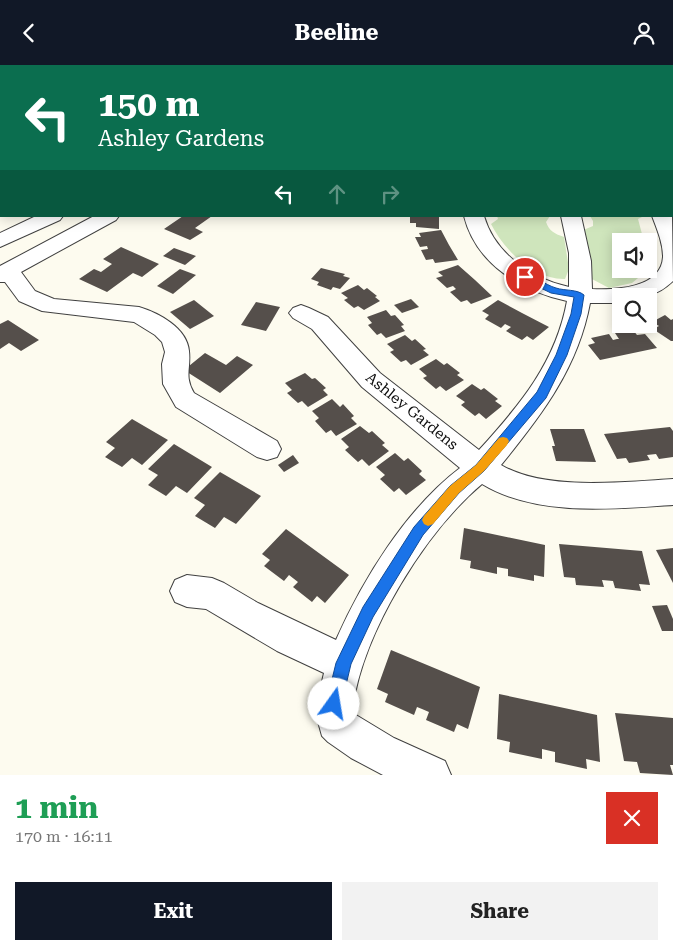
<!DOCTYPE html>
<meta charset="utf-8">
<style>
body{margin:0;font-family:"Roboto Serif",serif;background:#f2f2f2;color:#222;height:100vh;display:flex;flex-direction:column;font-size:19px;white-space:nowrap}
*{box-sizing:border-box;margin:0}
p{font-size:16px;color:#767676}
.icon{flex:none;width:28px;height:28px;fill:none;stroke:currentColor;stroke-width:2;stroke-linecap:round;stroke-linejoin:round}
.map{position:relative;height:710px;overflow:hidden}
.details{display:flex;flex-direction:column;background:#fff;flex:1}
.details>*{flex:none}
.guide{position:absolute;left:0px;top:0px;width:674px;height:152px;box-shadow:0 2px 12px #0003;background:#0b6e4f;color:#fff;overflow:hidden}
.controls{position:absolute;left:612px;top:168px;display:grid;gap:10px}
.controls a{display:grid;place-items:center;width:45px;height:45px;border-radius:0px;background:#fff;box-shadow:0 2px 12px #0003;font-size:25px}
.pin{position:absolute;display:grid;place-items:center;width:42px;height:42px;color:#fff;margin:-21px;border:2px solid #fff;border-radius:50%;box-shadow:0 1px 5px #0007}
.me{position:absolute;width:55px;margin:-28px;rotate:13deg;stroke-linejoin:round;filter:drop-shadow(0 0 4px #0008)}
.turn{display:flex;align-items:center;gap:18px;height:105px;padding:0 15px;font-size:22px}
.turn .icon{width:65px;height:65px;stroke-width:2.5}
.turn b{display:block;font-size:35px;line-height:42px}
.lanes{display:flex;align-items:center;height:48px;padding:0 15px;background:#0003;justify-content:center;gap:25px;direction:ltr}
.lanes .off{opacity:.35}
.round{display:grid;place-items:center;flex:none;width:52px;height:52px;border-radius:0px;background:#f2f2f2}
.summary{display:flex;align-items:center;justify-content:space-between;height:85px;padding:0 15px}
h1{font-size:30px;font-weight:700;line-height:38px;color:#1e9e55}
.button{display:flex;gap:10px;margin-top:auto;padding:10px 15px}
.button a{flex:1;height:58px;border-radius:0px;background:#111827;color:#fff;font-size:20px;font-weight:700;line-height:58px;text-align:center}
.button a+a{background:#f2f2f2;color:#222}
header{display:flex;justify-content:space-between;align-items:center;height:65px;padding:0 15px;background:#111827;color:#fff;font-size:22px;font-weight:700}
.map>svg:first-child{display:block}
.green{fill:#cfe5bc;fill-rule:evenodd}
.building{fill:#554f4b}
.lines{fill:none;stroke-linecap:round;stroke-linejoin:round}
.minor-casing{stroke:#404040;stroke-width:2}
.minor{fill:#fff;fill-rule:evenodd}
.route{fill:#1a73e8;stroke:#114b97}
.slow{fill:#f59e0b}
.labels{text-anchor:middle;dominant-baseline:central;stroke-width:5;stroke-linejoin:round;paint-order:stroke}
.street-label{font-size:15px;fill:#0d0d0d;stroke:#fff}
</style>
<header><svg class="icon" aria-label="back" viewBox="0 0 24 24"><path d="M15 5l-7 7 7 7"/></svg>Beeline<svg class="icon" aria-label="person" viewBox="0 0 24 24"><circle cx="12" cy="8" r="4"/><path d="M4 21q1-7 8-7t8 7"/></svg></header>
<div class="map">
<svg width="673" height="710" viewBox="0 0 673 710">
<rect width="100%" height="100%" fill="#fdfbef"/>
<g class="green">
<path d="M497 151H550L546 157C549 166 555 169 564 172L569 204 565 214C534 215 504 185 491 159L498 154Z"/>
<path d="M590 151H644L638 154 642 169 656 175 655 199 632 218 609 223 590 213 581 166 593 161V156ZM621 176H649V204H621Z"/>
</g>
<g class="building">
<polygon points="183,151 212,151 195,163 203,167 190,175 164,164"/>
<polygon points="410,151 439,151 439,164 416,162 416,158 410,158"/>
<polygon points="441,165 449,180 458,195 435,198 433,194 426,195 421,185 428,184 427,181 420,182 415,172 421,172 419,168"/>
<polygon points="121,182 159,199 142,212 133,208 107,227 79,214 94,204 101,207 112,199 103,194"/>
<polygon points="174,183 196,191 185,200 163,191"/>
<polygon points="458,200 475,215 492,231 471,239 467,235 461,237 450,227 456,224 453,221 447,223 436,213 443,211 438,207"/>
<polygon points="321,203 345,209 343,211 350,213 340,224 333,222 331,225 317,220 319,217 311,214"/>
<polygon points="180,204 196,210 173,229 157,221"/>
<polygon points="358,220 364,225 367,223 377,231 375,232 380,236 364,245 358,241 354,243 344,235 348,233 341,228"/>
<polygon points="411,234 419,242 402,248 394,240"/>
<polygon points="194,235 214,251 190,264 170,247"/>
<polygon points="498,235 522,248 549,262 533,275 527,271 522,275 506,266 511,262 505,259 501,263 485,254 489,250 482,246"/>
<polygon points="256,237 280,242 266,266 241,260"/>
<polygon points="386,245 391,251 395,250 404,260 401,261 405,266 386,273 381,268 377,270 368,260 372,258 367,252"/>
<polygon points="665,250 671,255 673,254 673,276 671,276 653,264 659,261 652,257"/>
<polygon points="8,255 39,275 21,286 9,278 0,284 0,259"/>
<polygon points="633,265 637,270 645,269 657,283 600,295 588,280 595,278 591,273 609,269 613,275 617,274 619,274 615,268"/>
<polygon points="405,270 412,276 415,274 426,284 423,285 429,290 411,300 406,295 401,297 390,287 394,285 387,279"/>
<polygon points="205,288 226,300 237,291 253,300 220,328 184,305"/>
<polygon points="436,294 444,300 447,298 460,308 457,310 464,315 446,326 440,321 436,324 423,313 427,311 419,304"/>
<polygon points="305,308 312,314 315,313 326,323 323,325 328,330 308,342 302,336 298,338 287,328 292,325 285,318"/>
<polygon points="472,319 481,325 484,323 498,334 495,336 502,341 486,354 479,348 475,351 461,340 465,337 456,331"/>
<polygon points="332,334 340,342 343,339 354,351 351,353 357,359 336,371 331,365 326,368 315,356 319,353 312,346"/>
<polygon points="132,354 168,375 142,400 132,393 122,402 105,392 115,383 106,377"/>
<polygon points="360,361 369,368 372,366 385,378 382,380 389,386 369,401 362,394 358,397 345,385 349,382 341,374"/>
<polygon points="670,362 673,366 673,392 659,394 656,389 647,390 650,395 629,398 626,393 617,394 604,369"/>
<polygon points="550,364 584,364 596,397 556,396 552,381 555,381"/>
<polygon points="174,379 212,402 187,428 176,421 166,431 148,420 158,410 148,404"/>
<polygon points="395,388 404,396 408,393 422,406 419,409 426,415 406,430 399,423 394,427 380,414 385,410 376,402"/>
<polygon points="293,390 299,398 284,407 278,400"/>
<polygon points="220,407 261,431 236,459 224,452 215,463 195,451 205,440 194,433"/>
<polygon points="464,463 545,480 544,512 534,510 534,516 508,511 508,504 502,503 497,502 497,509 470,503 471,496 460,494"/>
<polygon points="286,464 349,510 325,538 317,531 312,537 293,522 298,517 289,510 284,516 264,501 270,495 262,489"/>
<polygon points="559,479 642,486 650,520 639,519 641,526 615,523 613,516 602,515 604,522 576,520 575,513 564,512"/>
<polygon points="673,483 673,518 656,485"/>
<polygon points="667,540 673,554 673,566 662,566 652,541"/>
<polygon points="391,585 480,622 468,664 457,659 454,667 426,655 429,647 422,644 417,642 414,650 385,637 388,629 377,624"/>
<polygon points="499,629 597,650 600,697 586,694 587,704 555,697 555,687 542,684 542,694 509,687 510,677 497,674"/>
<polygon points="615,648 673,653 673,700 670,700 673,710 640,708 637,697 624,696"/>
</g>
<g class="lines">
<defs>
<g id="minor">
<rect x="22" y="0" width="14" height="1"/>
<polygon points="311,0 339,0 340,1 312,1"/>
<rect x="374" y="0" width="14" height="1"/>
<rect x="672" y="50" width="1" height="10"/>
<polygon points="1,109 1,122 0,123 0,110"/>
<polygon points="36,151 63,151 60,155 0,182 0,168"/>
<path d="M94 151H119L116 155 21 207 35 226 54 234 139 242C159 248 187 263 189 286 191 304 184 311 194 328L277 376 281 384 277 392 267 395 257 392 176 342 163 319 162 299 165 287 162 277 155 270 134 257 42 246 19 236 5 217H0V201Z"/>
<path d="M464 151H484C495 189 532 214 569 222V188L561 151H581L591 196 592 224C614 225 661 224 663 192 663 178 657 164 652 151H672L673 216C655 233 645 231 621 231V238H590C578 303 541 351 501 400 545 426 623 417 673 414V440C613 444 536 452 482 419 425 467 364 566 353 640V647L356 650 394 673 445 696 451 710H383L351 693 328 677 322 671 315 646 324 608 277 586 206 544 187 542 175 537 170 526 175 515 187 510 212 513 224 518 258 538 336 575C363 514 406 444 460 403L362 322 312 264 293 253 289 248 293 243 301 240 309 243 328 252 380 308 479 385C520 340 556 297 567 236 521 226 476 199 464 151Z"/>
</g>
</defs>
<use href="#minor" class="minor-casing"/>
<use href="#minor" class="minor"/>
</g>
<path class="route" d="M522 210C533 209 545 220 556 223 565 226 577 224 584 230L581 249 567 290 546 333 484 406 459 428 423 470 373 552 351 599 340 645 334 647 329 645 326 639 336 598 363 542 414 462 450 421 476 400 537 327 556 290 571 249 574 232 551 228 522 214Z"/>
<polygon class="slow" points="503,372 507,373 509,376 507,380 484,406 459,428 433,459 428,461 424,459 422,455 424,451 450,421 476,400 499,373"/>
<g class="labels">
<g class="street-label">
<text transform="translate(412 346) rotate(39)">Ashley Gardens</text>
</g>
</g>
</svg>
<div class="controls">
<a><svg class="icon" aria-label="sound" viewBox="0 0 24 24"><path d="M4 9h4l5-4v14l-5-4H4zM17 9q2 3 0 6"/></svg></a>
<a><svg class="icon" aria-label="search" viewBox="0 0 24 24"><circle cx="10" cy="10" r="6"/><path d="M15 15l6 6"/></svg></a>
</div>
<div class="pin" style="left:525px;top:212px;background:#d93025"><svg class="icon" aria-label="arrive" viewBox="0 0 24 24"><path d="M6 21V4h12l-3 4 3 4H6"/></svg></div>
<svg class="me" style="left:334px;top:639px" viewBox="-20 -20 40 40"><circle r="19" fill="#fff"/><path d="M0-13L10 11 0 6-10 11z" fill="#1a73e8"/></svg>
<div class="guide">
<div class="turn"><svg class="icon" aria-label="left" viewBox="0 0 24 24"><path d="M17 20v-9H6M10 6l-5 5 5 5"/></svg><div><b>150 m</b>Ashley Gardens</div></div>
<div class="lanes"><svg class="icon" aria-label="left" viewBox="0 0 24 24"><path d="M17 20v-9H6M10 6l-5 5 5 5"/></svg><svg class="icon off" aria-label="ahead" viewBox="0 0 24 24"><path d="M12 20V5M6 11l6-6 6 6"/></svg><svg class="icon off" aria-label="right" viewBox="0 0 24 24"><path d="M7 20v-9h11M14 6l5 5-5 5"/></svg></div>
</div>
</div>
<section class="details">
<div class="summary"><div><h1>1 min</h1><p>170 m · 16:11</p></div><a class="round" style="background:#d93025;color:#fff"><svg class="icon" aria-label="close" viewBox="0 0 24 24"><path d="M6 6l12 12M18 6L6 18"/></svg></a></div>
<div class="button"><a>Exit</a><a>Share</a></div>
</section>
